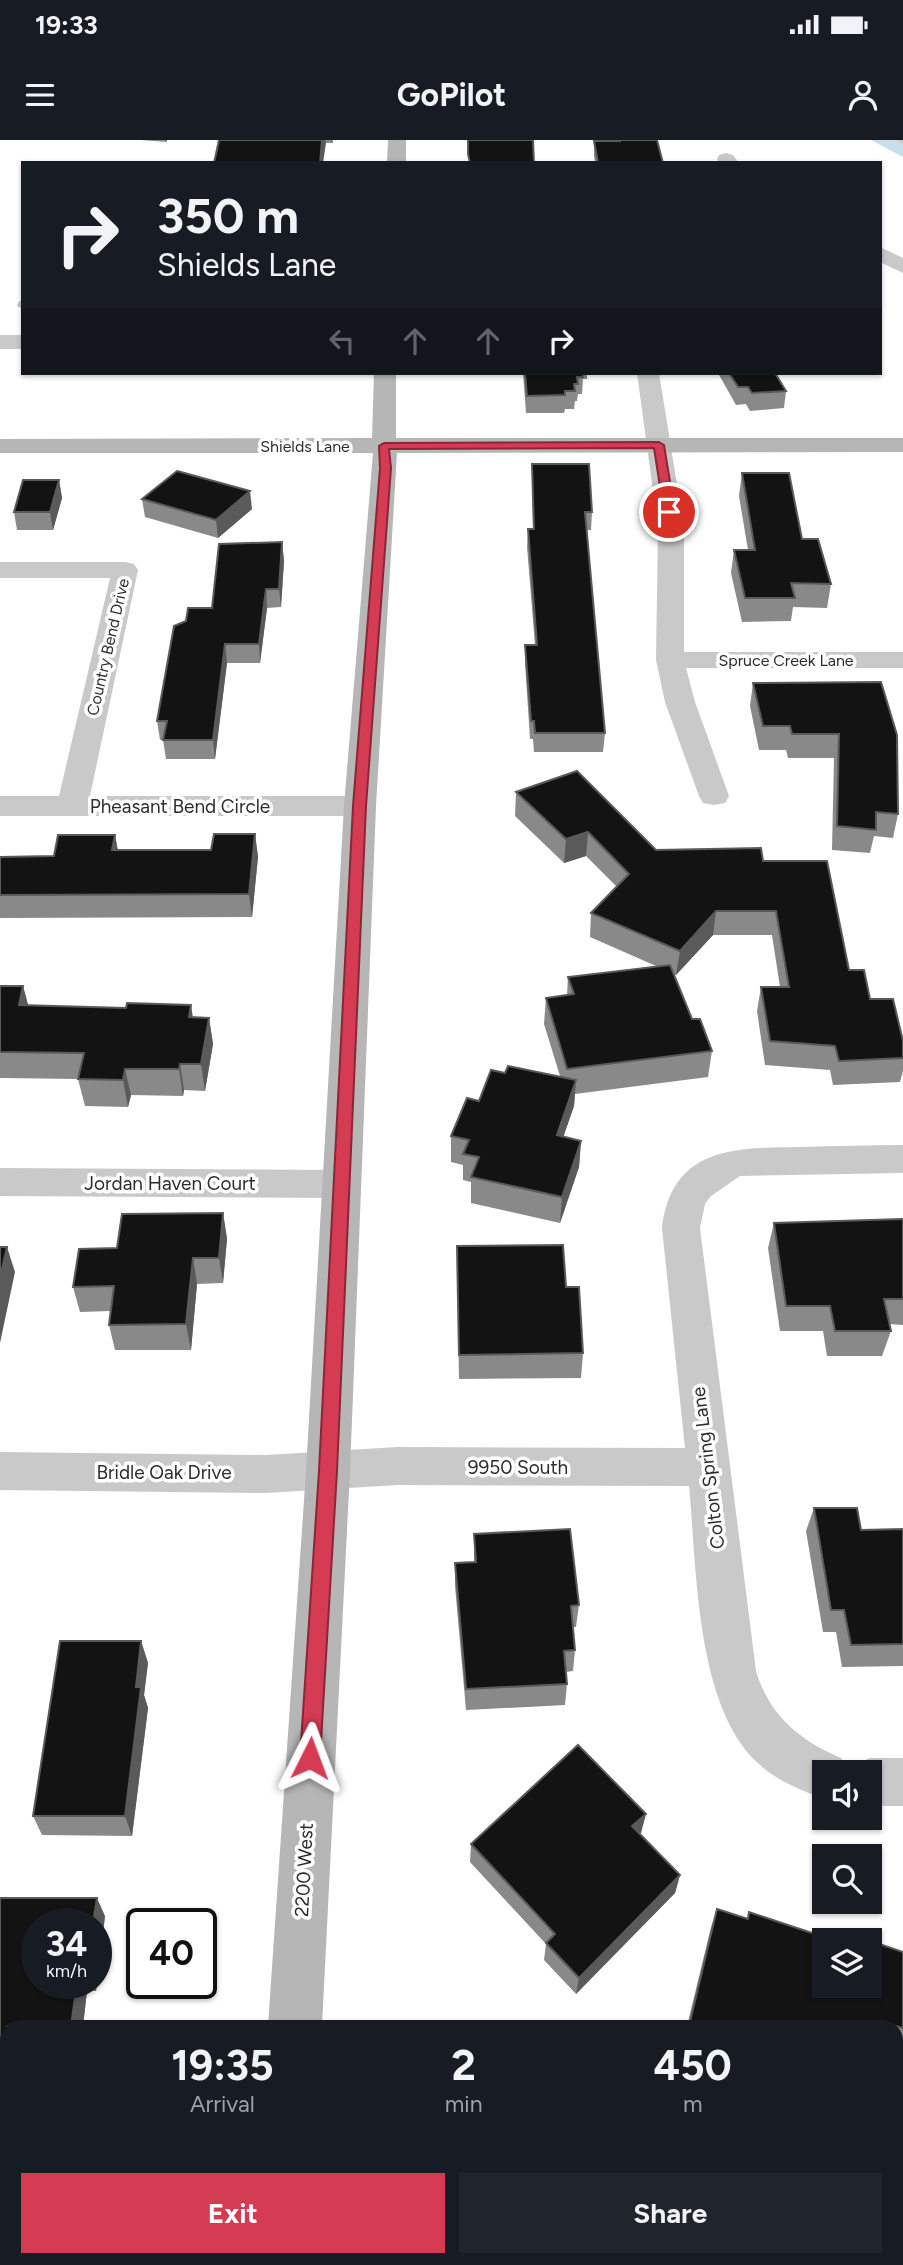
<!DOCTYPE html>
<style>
body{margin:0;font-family:Figtree,sans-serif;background:#20242c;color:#f1f3f6;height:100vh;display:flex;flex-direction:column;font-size:26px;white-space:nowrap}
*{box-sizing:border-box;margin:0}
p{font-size:23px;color:#9ea1a6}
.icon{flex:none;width:38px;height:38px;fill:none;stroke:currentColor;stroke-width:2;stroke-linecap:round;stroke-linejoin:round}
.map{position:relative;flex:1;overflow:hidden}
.side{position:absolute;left:0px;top:1880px;width:903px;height:247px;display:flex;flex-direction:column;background:#171b24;border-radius:21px 21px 0 0;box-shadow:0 2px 5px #0004}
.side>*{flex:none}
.top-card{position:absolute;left:21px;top:21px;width:861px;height:214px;border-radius:0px;box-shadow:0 2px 5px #0004;background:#171b24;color:#f1f3f6;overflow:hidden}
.controls{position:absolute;left:812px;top:1620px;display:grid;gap:14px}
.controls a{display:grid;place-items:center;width:70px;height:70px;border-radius:0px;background:#171b24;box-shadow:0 2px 5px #0004;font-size:35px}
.speed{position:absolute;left:21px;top:1768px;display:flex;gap:14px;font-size:35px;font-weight:700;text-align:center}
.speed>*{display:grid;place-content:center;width:91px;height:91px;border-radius:50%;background:#171b24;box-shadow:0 2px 5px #0004;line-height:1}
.speed small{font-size:18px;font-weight:400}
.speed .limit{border:4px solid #111;border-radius:10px;background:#fff;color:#111}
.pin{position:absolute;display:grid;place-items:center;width:60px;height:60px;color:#fff;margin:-30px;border:4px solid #fff;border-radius:50%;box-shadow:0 2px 7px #0007}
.me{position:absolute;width:77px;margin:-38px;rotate:3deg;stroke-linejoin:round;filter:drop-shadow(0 0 5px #0008)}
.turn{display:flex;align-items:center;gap:24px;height:147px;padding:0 21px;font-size:32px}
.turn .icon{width:91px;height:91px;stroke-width:2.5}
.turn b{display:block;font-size:49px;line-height:60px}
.lanes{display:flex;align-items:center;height:66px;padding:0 21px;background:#0003;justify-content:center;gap:35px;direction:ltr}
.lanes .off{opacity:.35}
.eta{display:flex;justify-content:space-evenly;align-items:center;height:119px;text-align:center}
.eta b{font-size:42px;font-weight:700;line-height:49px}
.button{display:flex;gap:14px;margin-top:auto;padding:14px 21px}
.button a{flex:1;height:80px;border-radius:0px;background:#d63b54;color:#fff;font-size:28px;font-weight:700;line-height:80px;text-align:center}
.button a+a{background:#20242c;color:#f1f3f6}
.status{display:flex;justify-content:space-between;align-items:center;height:49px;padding:0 35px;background:#171b24;direction:ltr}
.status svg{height:19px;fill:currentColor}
header{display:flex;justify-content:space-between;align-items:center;height:91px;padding:0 21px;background:#171b24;font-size:32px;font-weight:700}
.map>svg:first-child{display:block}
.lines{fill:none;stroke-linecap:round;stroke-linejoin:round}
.canal{fill:#c8dee8;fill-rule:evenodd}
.lane{fill:#c9c9c9;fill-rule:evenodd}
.street{fill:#c9c9c9;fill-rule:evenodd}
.secondary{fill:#b6b6b6;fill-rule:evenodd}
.wall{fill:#898989;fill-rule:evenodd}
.shaded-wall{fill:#5a5a5a}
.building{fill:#131313;stroke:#5a5a5a;stroke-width:2}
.route{fill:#d63b54;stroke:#8b2637;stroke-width:2}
.labels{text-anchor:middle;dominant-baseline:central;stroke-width:7;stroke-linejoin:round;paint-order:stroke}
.far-street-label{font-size:16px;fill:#2c2c2c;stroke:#fff}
.street-label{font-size:19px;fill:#2c2c2c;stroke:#fff}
</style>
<div class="status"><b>19:33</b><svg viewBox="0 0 49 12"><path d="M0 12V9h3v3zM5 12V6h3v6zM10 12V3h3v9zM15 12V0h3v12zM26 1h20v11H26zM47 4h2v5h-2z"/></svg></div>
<header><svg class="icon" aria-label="menu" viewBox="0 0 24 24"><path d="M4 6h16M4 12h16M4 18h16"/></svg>GoPilot<svg class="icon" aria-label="person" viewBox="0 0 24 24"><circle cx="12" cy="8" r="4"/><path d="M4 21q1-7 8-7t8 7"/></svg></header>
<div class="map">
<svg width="903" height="2125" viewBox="0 0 903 2125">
<rect width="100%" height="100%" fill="#fff"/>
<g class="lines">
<polygon class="canal" points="871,0 897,0 903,3 903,17"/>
<g class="lane">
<polygon points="896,0 903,0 903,4"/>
<polygon points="19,161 23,161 23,169 17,166"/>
</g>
<g class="street">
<polygon points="726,13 733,15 739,23 719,23 717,19 719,15"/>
<polygon points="880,107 903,118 903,133 880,122"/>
<rect x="0" y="195" width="23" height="14"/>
<polygon points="637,233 659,233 684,388 684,512 903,512 903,528 686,528 695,562 729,656 725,663 714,665 703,663 699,656 665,562 656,520 658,388"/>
<polygon points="0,422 125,422 134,424 138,430 90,656 360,656 371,659 376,666 371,673 360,676 0,676 0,656 59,656 110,438 0,438"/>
<path d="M903 1005V1033L740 1036 711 1056 705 1064 700 1088 756 1531C769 1575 800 1601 841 1618L848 1633H824V1659C801 1650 777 1641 759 1624 695 1567 697 1427 689 1346L398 1345 266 1353 0 1350V1312L266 1315 398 1307 685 1308 662 1088C672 1006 736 1008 801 1007 835 1006 869 1005 903 1005Z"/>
<polygon points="0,1028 341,1030 354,1034 360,1044 354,1054 341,1058 0,1056"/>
<polygon points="870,1618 903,1618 903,1666 870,1666 870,1633 849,1633 853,1625"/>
</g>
<g class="secondary">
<polygon points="388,0 406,0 406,23 387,23"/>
<polygon points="374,233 396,233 396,298 903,298 903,312 397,313 376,666 350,1331 322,1886 268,1886 306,1331 344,666 373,313 0,313 0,299 372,298"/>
<rect x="252" y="2119" width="58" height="6"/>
</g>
</g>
<g class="wall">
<polygon points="141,0 167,0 167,2"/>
<polygon points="219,0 333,0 333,3 326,3"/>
<polygon points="616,0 657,0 663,23 595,23 594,16 594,1 616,1"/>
<polygon points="523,233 587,233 587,239 583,239 582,254 578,254 577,261 575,261 574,269 565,269 564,273 526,273"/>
<polygon points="718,233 775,233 786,251 784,268 750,271 746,264 736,265"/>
<polygon points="532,324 592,372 591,390 587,390 605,593 603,612 534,612 533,599 530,599 525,523 525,505 535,505 527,407 528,389 533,389"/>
<polygon points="742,333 802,399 831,444 827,468 793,467 791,481 742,482 731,433 734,410 748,410 739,356"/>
<polygon points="59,340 62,358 53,390 17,390 14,372"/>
<polygon points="142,359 252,369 218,398 145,377"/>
<polygon points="282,402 284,421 281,467 267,468 260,523 227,523 215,619 166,619 163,600 160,600 157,581 186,481 212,468"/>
<polygon points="881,542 898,674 893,698 874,696 870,713 832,710 834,618 788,618 786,610 759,610 750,566 753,543"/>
<polygon points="516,652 656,710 763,721 903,901 903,931 900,942 833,945 830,930 765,925 757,871 761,847 780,847 772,795 713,795 676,835 674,834 692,879 712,911 708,937 575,954 574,966 563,997 581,1001 579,1027 560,1083 471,1063 471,1042 463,1040 463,1025 451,1022 451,996 479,961 505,933 560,936 544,884 546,858 567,855 568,837 656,826 590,797 591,773 617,747 586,716 564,723 515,676"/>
<polygon points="255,694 258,717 252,777 0,778 0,717 54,716 115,695 118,710 211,710"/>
<polygon points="0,846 23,846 28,865 209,878 213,904 205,951 184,950 183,956 131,955 128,967 85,966 78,939 0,938"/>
<polygon points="223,1073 227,1099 223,1143 197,1144 191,1210 115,1210 109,1185 110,1171 80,1172 73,1147 117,1108"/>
<polygon points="903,1079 903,1185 889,1184 891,1191 882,1216 827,1216 823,1191 780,1191 768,1108 774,1083"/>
<polygon points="457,1132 566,1147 583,1213 581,1238 459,1239"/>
<polygon points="814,1368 861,1390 903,1389 903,1526 842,1527 836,1492 823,1492 806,1391"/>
<polygon points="474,1394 579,1465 576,1487 573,1487 575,1510 573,1531 566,1532 567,1544 565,1565 466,1570 455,1446 455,1423 474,1422"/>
<polygon points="141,1501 148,1523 144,1555 148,1568 132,1696 42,1695 33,1676"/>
<polygon points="646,1674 640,1694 680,1735 675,1753 576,1854 544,1820 546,1804 470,1722 471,1704"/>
<path d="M0 1758 105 1776 96 1851H87L83 1886H7V1966H0ZM96 1783V1843H37Z"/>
<polygon points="717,1769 747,1778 749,1772 833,1800 839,1790 903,1812 903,1907 896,1905 896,1886 687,1886 711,1787"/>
</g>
<g class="shaded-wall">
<polygon points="322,0 325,0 326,3 323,23 320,23"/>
<polygon points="59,340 62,358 53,390 50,372"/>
<polygon points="250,351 252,369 218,398 216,380"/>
<polygon points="282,402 284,421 281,467 279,449"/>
<polygon points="266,449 267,468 260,523 259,504"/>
<polygon points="225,504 227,523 215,619 213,600"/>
<polygon points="588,692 586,716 564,723 566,699"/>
<polygon points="255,694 258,717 252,777 249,754"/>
<polygon points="115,695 119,718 112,710"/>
<polygon points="716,771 713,795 676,835 680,811"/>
<polygon points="23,846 30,872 19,865"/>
<polygon points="191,865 195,891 189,877"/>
<polygon points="209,878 213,904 205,951 201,924"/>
<polygon points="180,924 184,950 183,956 179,929"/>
<polygon points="125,929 131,955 128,967 123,940"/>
<polygon points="576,940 574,966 555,1021 557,995"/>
<polygon points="581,1001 579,1027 560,1083 562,1057"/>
<polygon points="223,1073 227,1099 223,1143 219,1118"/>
<polygon points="7,1107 15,1132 0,1203 0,1138"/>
<polygon points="193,1118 197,1144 191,1210 186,1184"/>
<polygon points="141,1501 148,1523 144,1555 148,1568 132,1696 125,1676 136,1547"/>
<polygon points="646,1674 641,1693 628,1705 632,1686"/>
<polygon points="680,1735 675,1753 576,1854 579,1838"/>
<polygon points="97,1758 105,1776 96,1851 91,1843 96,1843 96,1783 93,1783"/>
<polygon points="77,1843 83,1843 87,1851 83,1886 71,1886"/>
<polygon points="25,2119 38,2119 37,2125 25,2125"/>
</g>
<g class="building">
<polygon points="219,0 322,0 320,23 214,23"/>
<polygon points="468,0 533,0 534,23 470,23 468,14"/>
<polygon points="620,0 657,0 663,23 598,23 594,1 620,1"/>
<polygon points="525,233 583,233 583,237 577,237 578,244 574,244 575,251 565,251 565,255 527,256"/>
<polygon points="729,233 775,233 786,251 752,253 748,247 738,247"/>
<polygon points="532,324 589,324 592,372 585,372 605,593 535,593 534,581 531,581 525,505 537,505 528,389 534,389"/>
<polygon points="177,331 250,351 216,380 142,359"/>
<polygon points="742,333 789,333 802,399 818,399 831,444 791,443 795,458 745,458 734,410 755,410"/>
<polygon points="23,340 59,340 50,372 14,372"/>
<polygon points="282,402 279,449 266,449 259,504 225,504 213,600 163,600 167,581 157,581 174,486 186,481 188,468 212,468 219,404"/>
<polygon points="881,542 897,595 898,674 876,672 876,690 837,686 839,594 792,594 790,586 763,586 753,543"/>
<polygon points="577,631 656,710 761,708 763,721 827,721 849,830 864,830 870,859 893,859 903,901 903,918 839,921 835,906 770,901 761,847 789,847 776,771 716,771 680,811 591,773 629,734 588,692 566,699 516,652"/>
<polygon points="214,694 255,694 249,754 0,755 0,717 54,716 58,695 115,695 112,710 211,710"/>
<polygon points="670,825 692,879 700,879 712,911 567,929 546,858 574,854 568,837"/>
<polygon points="0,846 23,846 19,865 126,868 127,863 191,865 189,877 209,878 201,924 180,924 179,929 125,929 123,940 78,939 84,913 0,912"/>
<polygon points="508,926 576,940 557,995 581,1001 562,1057 471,1037 479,1017 463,1014 469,1000 451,996 467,958 479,961 491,930 505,933"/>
<polygon points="223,1073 219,1118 193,1118 186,1184 109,1185 114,1146 73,1147 79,1109 117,1108 122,1074"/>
<polygon points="903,1079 903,1159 884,1159 891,1191 835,1191 830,1166 786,1166 774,1083"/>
<polygon points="563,1105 566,1147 579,1147 583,1213 459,1215 457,1106"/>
<polygon points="0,1107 7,1107 0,1138"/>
<polygon points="814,1368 857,1368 861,1390 903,1389 903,1504 851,1505 844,1470 831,1470"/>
<polygon points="570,1389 579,1465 571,1466 575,1510 564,1511 567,1544 466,1549 455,1423 476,1422 474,1394"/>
<polygon points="60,1501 141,1501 136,1547 141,1547 125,1676 33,1676"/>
<polygon points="578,1605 646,1674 632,1686 680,1735 579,1838 546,1803 555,1794 471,1704"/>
<polygon points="0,1758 97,1758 93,1783 37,1783 37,1843 77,1843 71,1886 7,1886 7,1952 0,1952"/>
<polygon points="717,1769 748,1779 749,1772 836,1801 824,1801 824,1846 870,1846 870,1801 837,1801 839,1790 903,1812 903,1888 893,1885 893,1886 689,1886"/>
<polygon points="0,2095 7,2095 7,2119 25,2119 25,2125 0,2125"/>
</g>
<polygon class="route" points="659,302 664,305 675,372 669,375 664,372 654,308 389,309 391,328 366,666 337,1331 320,1618 317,1625 310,1628 303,1625 300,1618 319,1331 353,666 380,328 379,306 384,303"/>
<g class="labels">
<g class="far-street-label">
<text x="305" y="306">Shields Lane</text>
<text transform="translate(108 507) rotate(-77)">Country Bend Drive</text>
<text x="786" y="520">Spruce Creek Lane</text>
</g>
<g class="street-label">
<text x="180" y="666">Pheasant Bend Circle</text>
<text x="170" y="1043">Jordan Haven Court</text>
<text x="518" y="1327">9950 South</text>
<text transform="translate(708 1328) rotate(-97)">Colton Spring Lane</text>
<text x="164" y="1332">Bridle Oak Drive</text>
<text transform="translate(304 1730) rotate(-87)">2200 West</text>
</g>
</g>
</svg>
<div class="controls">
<a><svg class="icon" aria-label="sound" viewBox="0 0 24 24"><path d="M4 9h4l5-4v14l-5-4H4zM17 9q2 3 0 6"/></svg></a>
<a><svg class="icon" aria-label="search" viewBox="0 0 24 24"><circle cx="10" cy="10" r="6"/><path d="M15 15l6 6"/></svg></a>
<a><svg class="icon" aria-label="layers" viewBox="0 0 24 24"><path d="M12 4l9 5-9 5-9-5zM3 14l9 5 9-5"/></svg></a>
</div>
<div class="speed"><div>34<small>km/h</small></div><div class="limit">40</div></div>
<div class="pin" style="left:669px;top:372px;background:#d93025"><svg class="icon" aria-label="arrive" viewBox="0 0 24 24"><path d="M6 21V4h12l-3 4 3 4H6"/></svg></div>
<svg class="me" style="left:310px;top:1618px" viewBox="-20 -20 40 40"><path d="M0-17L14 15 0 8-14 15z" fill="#d63b54" stroke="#fff" stroke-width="4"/></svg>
<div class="top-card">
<div class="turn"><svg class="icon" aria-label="right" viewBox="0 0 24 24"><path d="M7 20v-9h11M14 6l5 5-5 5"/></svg><div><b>350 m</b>Shields Lane</div></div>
<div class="lanes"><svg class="icon off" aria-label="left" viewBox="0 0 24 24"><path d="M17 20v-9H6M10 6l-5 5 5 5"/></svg><svg class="icon off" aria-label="ahead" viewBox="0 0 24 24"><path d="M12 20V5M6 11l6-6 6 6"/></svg><svg class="icon off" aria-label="ahead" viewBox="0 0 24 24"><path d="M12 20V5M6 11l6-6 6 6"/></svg><svg class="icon" aria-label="right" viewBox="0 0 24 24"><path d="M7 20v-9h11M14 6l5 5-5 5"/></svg></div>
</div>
<section class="side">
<div class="eta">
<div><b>19:35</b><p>Arrival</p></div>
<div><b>2</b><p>min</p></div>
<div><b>450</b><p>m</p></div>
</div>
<div class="button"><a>Exit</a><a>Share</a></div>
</section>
</div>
